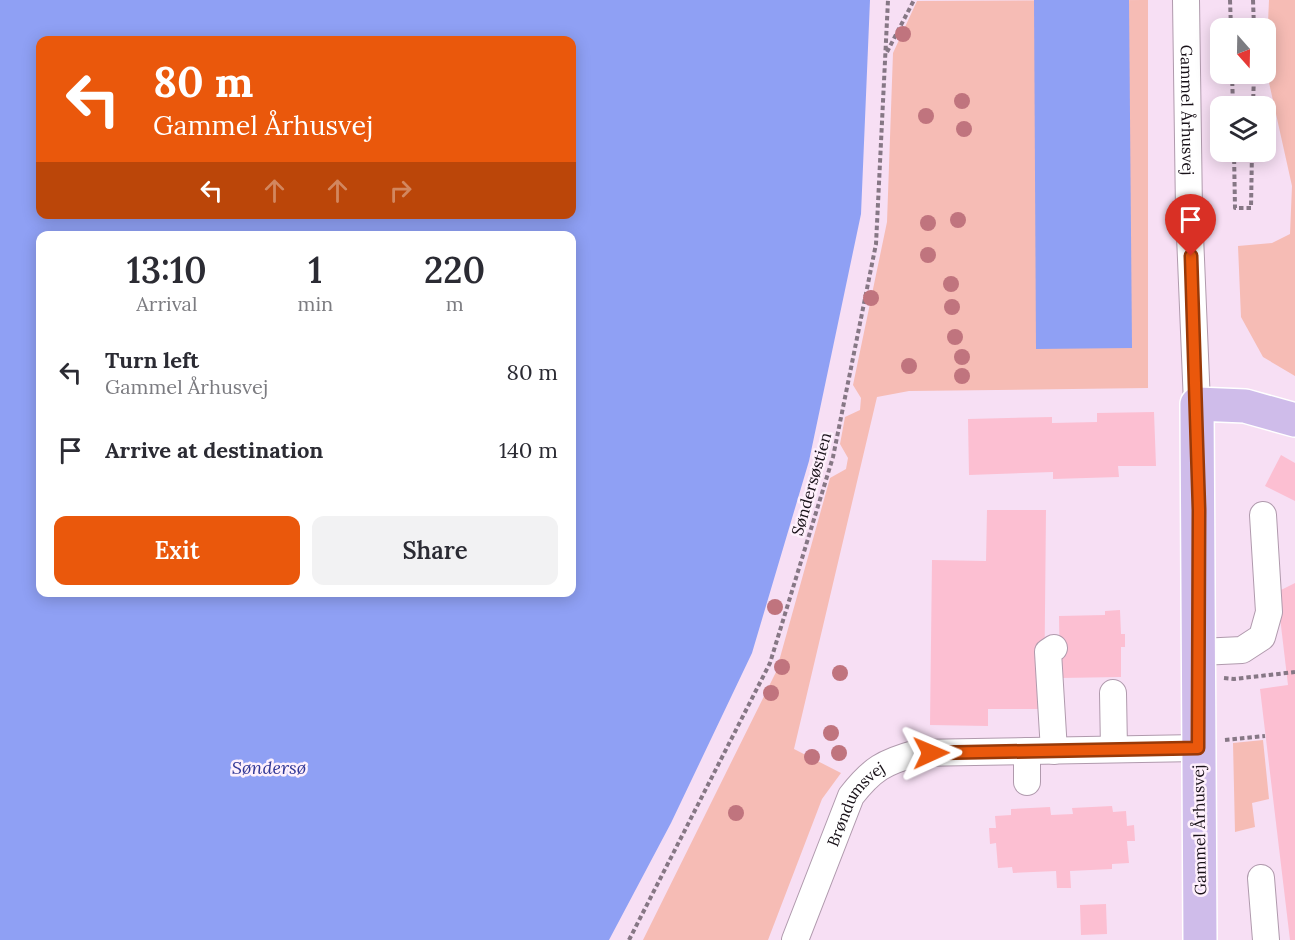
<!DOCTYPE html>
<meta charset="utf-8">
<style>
body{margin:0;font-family:Lora,serif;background:#f2f2f3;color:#2b2b33;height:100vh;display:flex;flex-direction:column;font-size:22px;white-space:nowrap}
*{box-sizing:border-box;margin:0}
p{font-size:20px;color:#7c7c81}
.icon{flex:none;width:33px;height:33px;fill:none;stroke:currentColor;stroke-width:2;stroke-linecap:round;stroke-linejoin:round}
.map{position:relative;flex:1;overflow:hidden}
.panel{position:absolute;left:36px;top:231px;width:540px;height:366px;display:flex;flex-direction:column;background:#fff;border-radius:12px;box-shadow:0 3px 15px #0003}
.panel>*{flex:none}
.hud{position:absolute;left:36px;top:36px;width:540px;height:183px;border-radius:12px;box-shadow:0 3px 15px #0003;background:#ea580c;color:#fff;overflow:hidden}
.needle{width:39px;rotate:160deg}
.tools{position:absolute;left:1210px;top:18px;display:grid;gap:12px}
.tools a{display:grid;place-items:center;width:66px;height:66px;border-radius:12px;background:#fff;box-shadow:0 3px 15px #0003;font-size:30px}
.pin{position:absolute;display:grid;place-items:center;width:51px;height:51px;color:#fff;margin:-62px -26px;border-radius:50% 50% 50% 0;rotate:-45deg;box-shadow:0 0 6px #0007}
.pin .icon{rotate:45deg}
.me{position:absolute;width:66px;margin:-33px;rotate:89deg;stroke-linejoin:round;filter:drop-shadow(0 0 4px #0008)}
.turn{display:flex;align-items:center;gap:21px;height:126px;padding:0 18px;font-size:27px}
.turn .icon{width:78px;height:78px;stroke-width:2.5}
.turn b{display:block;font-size:42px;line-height:51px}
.lanes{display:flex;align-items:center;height:57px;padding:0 18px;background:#0003;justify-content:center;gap:30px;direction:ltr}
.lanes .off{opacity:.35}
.eta{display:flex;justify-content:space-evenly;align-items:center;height:102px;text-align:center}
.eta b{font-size:36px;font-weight:600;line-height:42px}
.cta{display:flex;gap:12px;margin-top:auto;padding:12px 18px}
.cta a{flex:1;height:69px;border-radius:12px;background:#ea580c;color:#fff;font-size:24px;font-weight:600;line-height:69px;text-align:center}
.cta a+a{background:#f2f2f3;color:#2b2b33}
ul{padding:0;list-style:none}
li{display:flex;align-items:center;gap:18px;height:78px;padding:0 18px}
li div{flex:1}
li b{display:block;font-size:22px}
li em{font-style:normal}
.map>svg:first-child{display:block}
.green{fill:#f6bcb5}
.water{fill:#8fa0f4;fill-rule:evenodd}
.building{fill:#fcbfd2}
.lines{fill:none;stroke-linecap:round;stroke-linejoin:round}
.minor-casing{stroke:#b09aad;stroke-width:28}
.major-casing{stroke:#fff;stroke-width:36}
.path{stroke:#867785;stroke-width:4;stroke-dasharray:4.5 3;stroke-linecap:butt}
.minor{stroke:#fff;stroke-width:26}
.major{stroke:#cfbcea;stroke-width:33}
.tree{fill:#c0747e}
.route-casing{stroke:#983908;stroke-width:15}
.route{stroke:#ea580c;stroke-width:10}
.labels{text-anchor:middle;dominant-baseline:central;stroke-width:5;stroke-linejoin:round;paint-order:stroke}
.street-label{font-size:16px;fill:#181118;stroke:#fef0fc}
.water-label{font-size:18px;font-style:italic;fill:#303796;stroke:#fef0fc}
</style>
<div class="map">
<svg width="1295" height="940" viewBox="0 0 1295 940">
<rect width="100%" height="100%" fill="#f7dff4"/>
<g class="green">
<polygon points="1148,0 1148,388 909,391 877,397 794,749 841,773 822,799 768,940 643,940 776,672 830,478 846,469 848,458 840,444 845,417 860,410 861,398 853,385 887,222 893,53 917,1"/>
<polygon points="1269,0 1295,0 1295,376 1263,357 1241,317 1238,246 1272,243 1290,234 1292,186 1266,69"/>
<polygon points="1263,740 1269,799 1252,803 1255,827 1235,832 1233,743"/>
</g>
<g class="water">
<path d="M0 0H870L861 214 809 461 752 653 671 823 609 940H0ZM40 40H572V214H40ZM40 236H572V592H40Z"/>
<polygon points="1034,0 1129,0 1132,348 1036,349"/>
</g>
<g class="building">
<polygon points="1154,412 1156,466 1118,466 1119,477 1053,479 1053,472 969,475 968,419 1052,417 1052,423 1097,422 1097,413"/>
<polygon points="1281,455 1295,463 1295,501 1265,486"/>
<polygon points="987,510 1046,510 1044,709 988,709 988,726 930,725 932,560 986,561"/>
<polygon points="1295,583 1295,940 1290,940 1260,689 1288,685 1277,592"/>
<polygon points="1120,610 1121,634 1125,634 1125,647 1121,647 1121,677 1060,678 1059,616 1105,615 1105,611"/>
<polygon points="1112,806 1113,812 1126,811 1127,826 1134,825 1135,841 1127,841 1129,863 1112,864 1112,869 1070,871 1071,888 1057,888 1056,871 1013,873 1012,867 998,868 996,843 990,844 989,828 996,828 995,816 1011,815 1011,809 1050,807 1051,815 1073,814 1072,808"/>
<polygon points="1106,904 1107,934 1081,935 1080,905"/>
</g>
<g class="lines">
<defs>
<g id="minor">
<path id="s1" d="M1186 0 1189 211 1197 404"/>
<polyline points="1054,648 1048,652 1054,751"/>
<polyline points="1200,652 1242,650 1262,637 1269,612 1263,515"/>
<polyline points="1113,693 1114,749"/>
<polyline points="1027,751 1027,782"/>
<polyline points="1261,878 1266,940"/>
<path id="s2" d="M795 940 851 796C872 769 884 762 917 753L1198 748"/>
</g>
<polyline id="major" points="1200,940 1197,404 1245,406 1295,420"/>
</defs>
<use href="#minor" class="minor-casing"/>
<use href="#major" class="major-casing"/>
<g class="path">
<polyline points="1230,0 1231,28"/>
<polyline points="1253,0 1254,28"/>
<polyline points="887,52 914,0"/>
<polyline points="1232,74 1233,106"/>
<polyline points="1253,106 1254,74"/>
<polyline points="1234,152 1235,208 1251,208 1252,152"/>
<polyline points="1224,678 1234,679 1295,672"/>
<polyline points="1225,740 1265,736"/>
<polyline points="629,940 770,663 833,457 876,244 888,0"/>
</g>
<use href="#minor" class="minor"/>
<use href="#major" class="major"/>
</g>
<g class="tree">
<circle cx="903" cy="34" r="8"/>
<circle cx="962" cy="101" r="8"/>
<circle cx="926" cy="116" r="8"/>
<circle cx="964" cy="129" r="8"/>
<circle cx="958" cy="220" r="8"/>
<circle cx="928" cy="223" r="8"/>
<circle cx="928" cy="255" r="8"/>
<circle cx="951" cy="284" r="8"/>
<circle cx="871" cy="298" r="8"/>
<circle cx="952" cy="307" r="8"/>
<circle cx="955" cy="337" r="8"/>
<circle cx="962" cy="357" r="8"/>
<circle cx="909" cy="366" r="8"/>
<circle cx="962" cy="376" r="8"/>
<circle cx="775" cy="607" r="8"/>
<circle cx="782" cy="667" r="8"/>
<circle cx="840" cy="673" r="8"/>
<circle cx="771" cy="693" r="8"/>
<circle cx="831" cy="733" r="8"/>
<circle cx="839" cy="753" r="8"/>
<circle cx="812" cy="757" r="8"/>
<circle cx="736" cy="813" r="8"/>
</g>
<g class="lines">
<defs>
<polyline id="route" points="931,753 1198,748 1199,510 1191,256"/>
</defs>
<use href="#route" class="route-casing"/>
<use href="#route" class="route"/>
</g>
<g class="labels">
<g class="street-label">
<text stroke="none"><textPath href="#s1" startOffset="110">Gammel Århusvej</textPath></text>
<text transform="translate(811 484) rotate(-74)">Søndersøstien</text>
<text stroke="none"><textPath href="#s2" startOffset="150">Brøndumsvej</textPath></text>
<text transform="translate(1199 830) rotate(-91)">Gammel Århusvej</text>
</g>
<g class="water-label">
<text x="269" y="767">Søndersø</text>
</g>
</g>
</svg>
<div class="tools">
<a><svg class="needle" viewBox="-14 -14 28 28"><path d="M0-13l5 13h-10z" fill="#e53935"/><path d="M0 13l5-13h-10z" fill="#7c7c81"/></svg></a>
<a><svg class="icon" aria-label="layers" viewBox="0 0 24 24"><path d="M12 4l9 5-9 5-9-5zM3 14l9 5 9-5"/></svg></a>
</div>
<div class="pin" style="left:1191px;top:256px;background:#d93025"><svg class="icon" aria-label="arrive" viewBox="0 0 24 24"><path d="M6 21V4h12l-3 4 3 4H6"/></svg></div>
<svg class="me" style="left:931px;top:753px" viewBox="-20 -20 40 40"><path d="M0-17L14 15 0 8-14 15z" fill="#ea580c" stroke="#fff" stroke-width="4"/></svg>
<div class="hud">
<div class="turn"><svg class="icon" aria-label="left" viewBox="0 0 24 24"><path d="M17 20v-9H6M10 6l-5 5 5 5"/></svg><div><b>80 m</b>Gammel Århusvej</div></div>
<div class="lanes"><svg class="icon" aria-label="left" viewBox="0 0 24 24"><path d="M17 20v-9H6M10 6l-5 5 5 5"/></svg><svg class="icon off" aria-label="ahead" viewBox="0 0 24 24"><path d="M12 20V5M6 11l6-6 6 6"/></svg><svg class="icon off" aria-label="ahead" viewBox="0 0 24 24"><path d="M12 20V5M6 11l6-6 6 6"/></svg><svg class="icon off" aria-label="right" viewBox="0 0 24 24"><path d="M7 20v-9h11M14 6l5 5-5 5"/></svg></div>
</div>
<section class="panel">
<div class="eta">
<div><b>13:10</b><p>Arrival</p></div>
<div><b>1</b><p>min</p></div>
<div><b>220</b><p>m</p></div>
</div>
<ul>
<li><svg class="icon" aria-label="left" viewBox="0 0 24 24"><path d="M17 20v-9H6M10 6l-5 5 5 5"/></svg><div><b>Turn left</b><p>Gammel Århusvej</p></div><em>80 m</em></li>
<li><svg class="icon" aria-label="arrive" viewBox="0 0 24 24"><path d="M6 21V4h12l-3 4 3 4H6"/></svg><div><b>Arrive at destination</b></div><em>140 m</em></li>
</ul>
<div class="cta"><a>Exit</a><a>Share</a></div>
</section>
</div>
